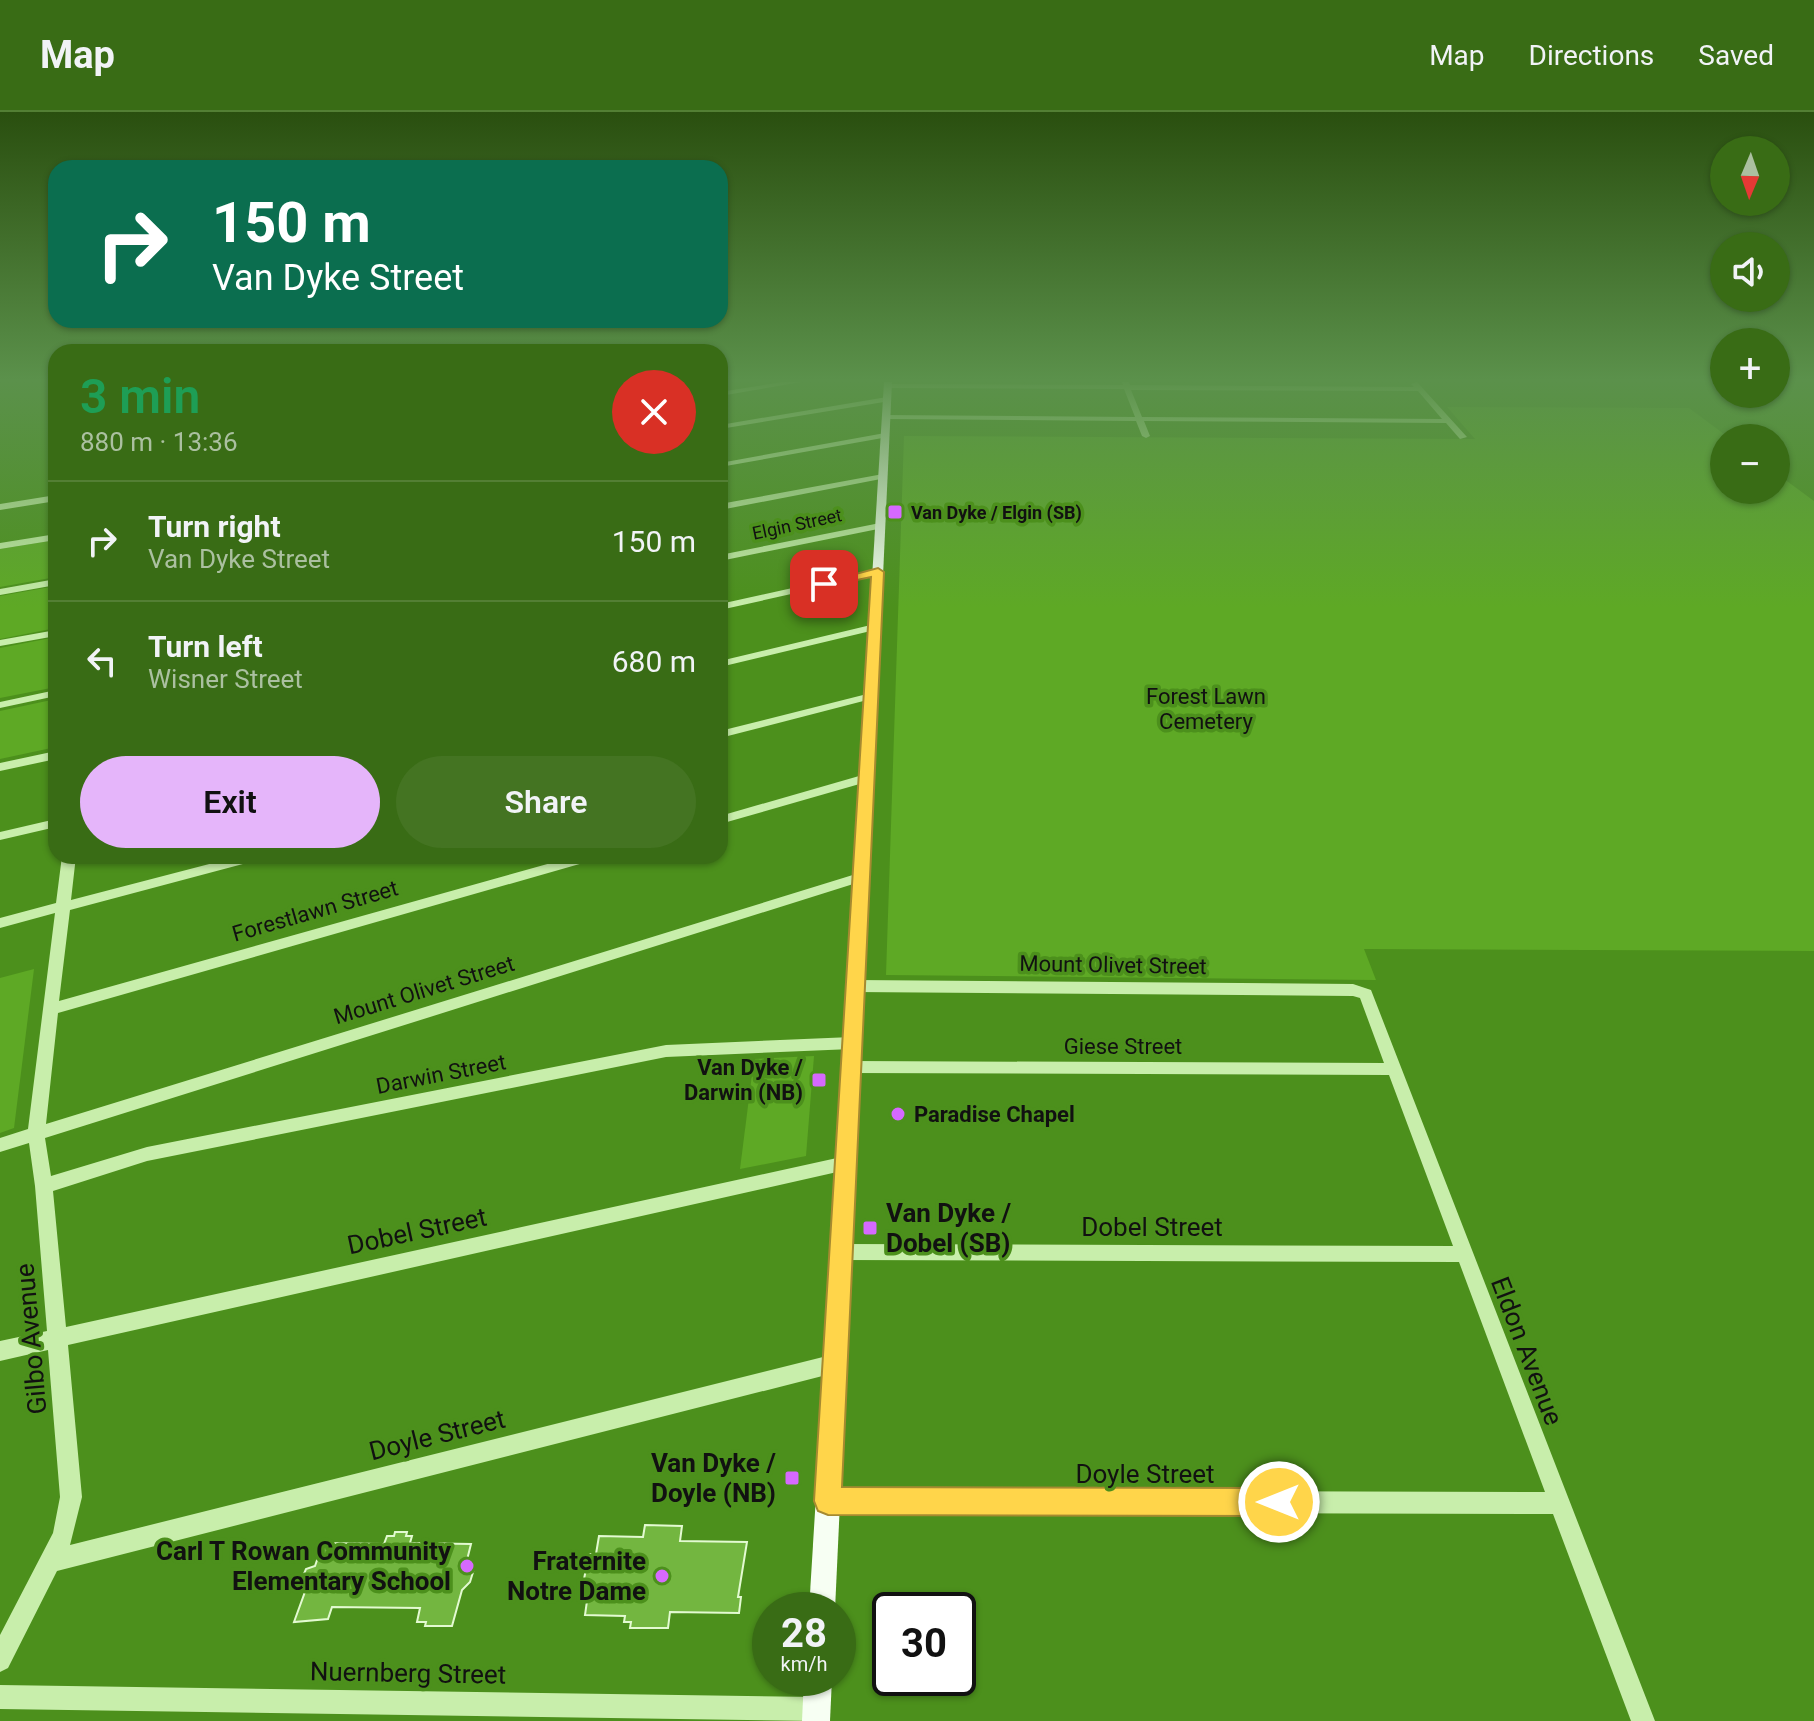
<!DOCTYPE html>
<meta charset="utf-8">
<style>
body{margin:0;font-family:Roboto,sans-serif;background:#447422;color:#f1f3f6;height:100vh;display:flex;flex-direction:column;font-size:30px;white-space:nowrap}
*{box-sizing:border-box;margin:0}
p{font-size:26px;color:#abc0a0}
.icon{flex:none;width:44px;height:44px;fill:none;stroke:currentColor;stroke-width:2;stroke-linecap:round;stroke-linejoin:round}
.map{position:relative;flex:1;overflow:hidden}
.side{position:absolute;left:48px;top:232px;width:680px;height:520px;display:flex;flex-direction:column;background:#396c15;border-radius:24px;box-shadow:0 2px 6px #0004}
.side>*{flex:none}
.banner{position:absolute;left:48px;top:48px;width:680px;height:168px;border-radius:24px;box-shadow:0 2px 6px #0004;background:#0b6e4f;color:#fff;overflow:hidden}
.needle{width:52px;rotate:182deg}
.fabs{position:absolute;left:1710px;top:24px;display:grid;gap:16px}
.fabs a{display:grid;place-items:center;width:80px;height:80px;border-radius:50%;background:#396c15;box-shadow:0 2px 6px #0004;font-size:40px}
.speed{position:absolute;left:752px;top:1480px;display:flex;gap:16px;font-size:40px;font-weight:700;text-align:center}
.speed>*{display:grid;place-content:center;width:104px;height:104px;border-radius:50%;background:#396c15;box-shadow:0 2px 6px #0004;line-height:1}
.speed small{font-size:20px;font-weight:400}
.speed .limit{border:4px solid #111;border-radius:12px;background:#fff;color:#111}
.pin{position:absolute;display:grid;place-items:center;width:68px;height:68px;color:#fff;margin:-34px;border-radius:16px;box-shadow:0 4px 12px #0006}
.me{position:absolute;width:88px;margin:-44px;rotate:270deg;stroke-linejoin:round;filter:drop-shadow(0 0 6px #0008)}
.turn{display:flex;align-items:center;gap:28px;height:168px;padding:0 32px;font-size:36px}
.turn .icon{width:104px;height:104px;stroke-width:2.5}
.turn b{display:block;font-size:56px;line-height:68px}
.round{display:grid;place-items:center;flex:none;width:84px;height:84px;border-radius:42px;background:#447422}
.headline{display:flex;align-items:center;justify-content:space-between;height:136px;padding:0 32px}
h1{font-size:48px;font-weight:600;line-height:60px;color:#1e9e55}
.action{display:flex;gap:16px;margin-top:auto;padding:16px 32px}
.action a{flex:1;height:92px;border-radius:48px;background:#e5b5fa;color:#111;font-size:32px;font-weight:600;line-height:92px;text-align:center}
.action a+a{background:#447422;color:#f1f3f6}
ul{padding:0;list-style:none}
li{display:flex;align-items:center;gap:24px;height:120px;padding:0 32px;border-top:2px solid #537f34}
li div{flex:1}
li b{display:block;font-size:30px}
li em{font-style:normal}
header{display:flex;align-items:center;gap:48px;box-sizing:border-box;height:112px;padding:0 40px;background:#396c15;border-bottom:2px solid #537f34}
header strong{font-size:38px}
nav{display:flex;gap:44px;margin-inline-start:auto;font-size:28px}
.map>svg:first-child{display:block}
.green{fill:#5ea925}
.building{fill:#73b640;stroke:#e3fad1;stroke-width:2}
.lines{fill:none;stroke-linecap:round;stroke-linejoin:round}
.minor{fill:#c8eeab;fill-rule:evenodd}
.major{fill:#f7fff3;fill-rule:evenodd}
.route{fill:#ffd54a;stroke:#a68a30;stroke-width:2}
.poi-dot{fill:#d669fe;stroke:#4c901c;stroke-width:3}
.labels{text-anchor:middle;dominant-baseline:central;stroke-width:7;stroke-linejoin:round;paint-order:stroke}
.far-poi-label{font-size:18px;font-weight:bold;fill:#111;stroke:#4c901c;text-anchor:start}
.far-street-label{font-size:18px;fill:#111;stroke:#4c901c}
.park-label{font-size:22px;fill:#111;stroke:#4c901c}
.street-label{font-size:22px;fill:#111;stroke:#4c901c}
.poi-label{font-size:22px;font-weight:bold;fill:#111;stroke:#4c901c;text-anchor:end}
.near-poi-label{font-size:26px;font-weight:bold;fill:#111;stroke:#4c901c;text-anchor:end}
.near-street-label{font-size:26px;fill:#111;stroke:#4c901c}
</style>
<header>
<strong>Map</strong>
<nav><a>Map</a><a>Directions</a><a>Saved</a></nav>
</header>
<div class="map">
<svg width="1814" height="1609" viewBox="0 0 1814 1609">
<rect width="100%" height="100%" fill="#4c901c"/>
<g class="green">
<polygon points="1447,295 1689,296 1728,325 1750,326 1724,326 1724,378 1776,378 1776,361 1814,389 1814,839 1364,837 1376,868 886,863 904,324 1475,327"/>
<polygon points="56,428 56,465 0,475 0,437"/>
<polygon points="56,474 56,516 0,527 0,484"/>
<polygon points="56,525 56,575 0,586 0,536"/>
<polygon points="56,587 56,635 0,647 0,599"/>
<polygon points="34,857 14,1016 0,1021 0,866"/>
<polygon points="814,944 806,1044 740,1057 754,947"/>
</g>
<g class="building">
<polygon points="645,1413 682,1414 680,1429 747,1430 738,1485 741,1485 739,1501 670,1500 668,1516 630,1516 631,1510 624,1510 625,1504 585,1503 588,1482 581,1482 589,1442 596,1442 599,1424 643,1425"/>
<polygon points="395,1420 407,1420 406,1424 412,1424 410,1431 471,1432 467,1448 474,1457 470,1470 462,1478 452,1514 425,1514 426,1510 417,1510 420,1496 332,1495 328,1507 294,1510 306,1477 301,1469 306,1457 315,1454 323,1431 384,1432 387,1424 394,1424"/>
</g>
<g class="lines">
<g class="minor">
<polygon points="782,270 801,270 720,284 720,280"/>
<path d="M1122 270H1129L1130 273 1414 275 1411 272 1417 270 1467 325 1460 327 1446 311 1144 309 1150 324 1146 326 1142 324 1136 309 886 307 882 305 886 303 1135 305 1124 277 888 276 884 274 888 272 1123 273ZM1131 278 1418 279 1442 307 1142 305Z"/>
<polygon points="887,285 890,289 720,317 720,313"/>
<polygon points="885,321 889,323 888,325 720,355 720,351"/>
<polygon points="883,362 886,362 886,366 720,398 720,392"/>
<polygon points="56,383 56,389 0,398 0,392"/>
<polygon points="880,411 884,414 883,416 720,449 720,443"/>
<polygon points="56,422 56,428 0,437 0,431"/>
<polygon points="878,457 883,460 881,462 720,498 720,492"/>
<polygon points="56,467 56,473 0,483 0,477"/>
<polygon points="875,512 879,513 879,517 720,555 720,549"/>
<polygon points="56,518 56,524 0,534 0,528"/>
<polygon points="56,578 56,584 0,596 0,590"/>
<polygon points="871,581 877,584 875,586 720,626 720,619"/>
<polygon points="56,639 56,647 0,659 0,651"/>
<polygon points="866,662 872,666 870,669 720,712 720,704"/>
<polygon points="56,707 56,715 0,728 0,720"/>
<polygon points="62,744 76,744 71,788 240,744 264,744 262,747 70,798 59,889 576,744 599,744 597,747 58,901 46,1012 856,762 866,762 868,765 866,768 45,1026 51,1064 147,1035 666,933 852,925 858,927 860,931 858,935 852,937 666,945 147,1049 53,1079 66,1215 846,1044 852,1046 855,1051 852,1056 846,1058 68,1233 82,1385 70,1433 835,1242 842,1245 845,1252 842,1259 57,1459 8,1556 0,1560 0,1523 53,1421 60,1385 48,1238 0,1249 0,1229 47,1219 35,1074 29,1031 0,1040 0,1026 28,1017 55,801 0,816 0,806 56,791"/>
<polygon points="855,868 1353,872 1371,878 1655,1609 1631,1609 1553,1402 828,1400 820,1397 817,1389 820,1381 828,1378 1545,1380 1459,1150 841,1148 835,1146 832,1140 835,1134 841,1132 1453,1134 1389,963 851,961 845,959 843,955 845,951 851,949 1384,951 1360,886 1353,884 855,880 850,878 848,874 850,870"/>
<polygon points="0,1573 816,1585 825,1588 828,1597 825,1606 816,1609 0,1597"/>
</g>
<g class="major">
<polygon points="884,270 892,270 835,1498 809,1498"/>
<polygon points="804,1566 832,1566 830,1609 802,1609"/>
</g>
</g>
<linearGradient id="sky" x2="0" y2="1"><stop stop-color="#2a4f0f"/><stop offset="0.54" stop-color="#5b914b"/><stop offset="1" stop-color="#5b914b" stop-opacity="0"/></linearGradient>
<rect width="1814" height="496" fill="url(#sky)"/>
<polygon class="route" points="878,456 884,460 842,1375 1279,1376 1289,1380 1293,1390 1289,1400 1279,1404 828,1403 818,1399 814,1389 871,465 824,475 818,472"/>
<g class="poi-dot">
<rect x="887" y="392" width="16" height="16" rx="4"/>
<rect x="811" y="960" width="16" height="16" rx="4"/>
<circle cx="898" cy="1002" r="8"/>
<rect x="862" y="1108" width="16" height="16" rx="4"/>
<rect x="784" y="1358" width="16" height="16" rx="4"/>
<circle cx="467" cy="1454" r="8"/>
<circle cx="662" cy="1464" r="8"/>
</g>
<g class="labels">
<g class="far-poi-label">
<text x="911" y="400">Van Dyke / Elgin (SB)</text>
</g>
<g class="far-street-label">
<text transform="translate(797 412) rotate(-12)">Elgin Street</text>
</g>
<g class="park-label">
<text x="1206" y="584">Forest Lawn<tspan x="1206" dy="25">Cemetery</tspan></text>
</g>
<g class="street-label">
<text transform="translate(315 799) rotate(-16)">Forestlawn Street</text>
<text transform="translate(1113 853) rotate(1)">Mount Olivet Street</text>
<text transform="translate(424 878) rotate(-17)">Mount Olivet Street</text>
<text x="1123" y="934">Giese Street</text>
<text transform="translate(441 962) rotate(-11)">Darwin Street</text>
</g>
<g class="poi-label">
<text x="803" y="955">Van Dyke /<tspan x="803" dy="25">Darwin (NB)</tspan></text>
<text x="914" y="1002" text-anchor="start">Paradise Chapel</text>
</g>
<g class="near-poi-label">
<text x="886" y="1101" text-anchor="start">Van Dyke /<tspan x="886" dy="30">Dobel (SB)</tspan></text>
<text x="776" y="1351">Van Dyke /<tspan x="776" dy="30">Doyle (NB)</tspan></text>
<text x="451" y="1439">Carl T Rowan Community<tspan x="451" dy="30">Elementary School</tspan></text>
<text x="646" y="1449">Fraternite<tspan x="646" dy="30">Notre Dame</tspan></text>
</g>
<g class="near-street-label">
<text x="1152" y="1115">Dobel Street</text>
<text transform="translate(417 1119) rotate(-12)">Dobel Street</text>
<text transform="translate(31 1227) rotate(-95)">Gilbo Avenue</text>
<text transform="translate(1527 1239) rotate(69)">Eldon Avenue</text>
<text transform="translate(437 1323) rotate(-14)">Doyle Street</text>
<text x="1145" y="1362">Doyle Street</text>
<text transform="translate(408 1561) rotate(1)">Nuernberg Street</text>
</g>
</g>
</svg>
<div class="fabs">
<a><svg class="needle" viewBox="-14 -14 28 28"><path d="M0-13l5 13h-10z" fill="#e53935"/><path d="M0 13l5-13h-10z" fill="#abc0a0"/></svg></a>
<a><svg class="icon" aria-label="sound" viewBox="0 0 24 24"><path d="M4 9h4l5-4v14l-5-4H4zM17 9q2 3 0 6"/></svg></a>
<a>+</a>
<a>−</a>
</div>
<div class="speed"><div>28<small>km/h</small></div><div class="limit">30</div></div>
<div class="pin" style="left:824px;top:472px;background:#d93025"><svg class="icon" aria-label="arrive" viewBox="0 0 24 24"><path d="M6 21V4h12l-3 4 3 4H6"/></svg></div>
<svg class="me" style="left:1279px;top:1390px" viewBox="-20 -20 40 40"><circle r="17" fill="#ffd54a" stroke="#fff" stroke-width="3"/><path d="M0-11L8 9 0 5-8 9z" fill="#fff"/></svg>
<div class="banner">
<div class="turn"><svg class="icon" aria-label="right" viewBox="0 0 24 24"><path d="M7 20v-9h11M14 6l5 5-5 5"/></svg><div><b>150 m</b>Van Dyke Street</div></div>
</div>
<section class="side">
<div class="headline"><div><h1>3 min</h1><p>880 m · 13:36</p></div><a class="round" style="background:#d93025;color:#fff"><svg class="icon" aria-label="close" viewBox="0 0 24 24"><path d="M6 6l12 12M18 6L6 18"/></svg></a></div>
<ul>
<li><svg class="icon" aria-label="right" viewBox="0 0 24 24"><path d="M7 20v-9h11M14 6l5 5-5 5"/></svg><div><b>Turn right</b><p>Van Dyke Street</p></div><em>150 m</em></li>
<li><svg class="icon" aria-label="left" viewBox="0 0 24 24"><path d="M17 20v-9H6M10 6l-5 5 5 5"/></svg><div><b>Turn left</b><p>Wisner Street</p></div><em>680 m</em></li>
</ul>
<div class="action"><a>Exit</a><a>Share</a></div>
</section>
</div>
